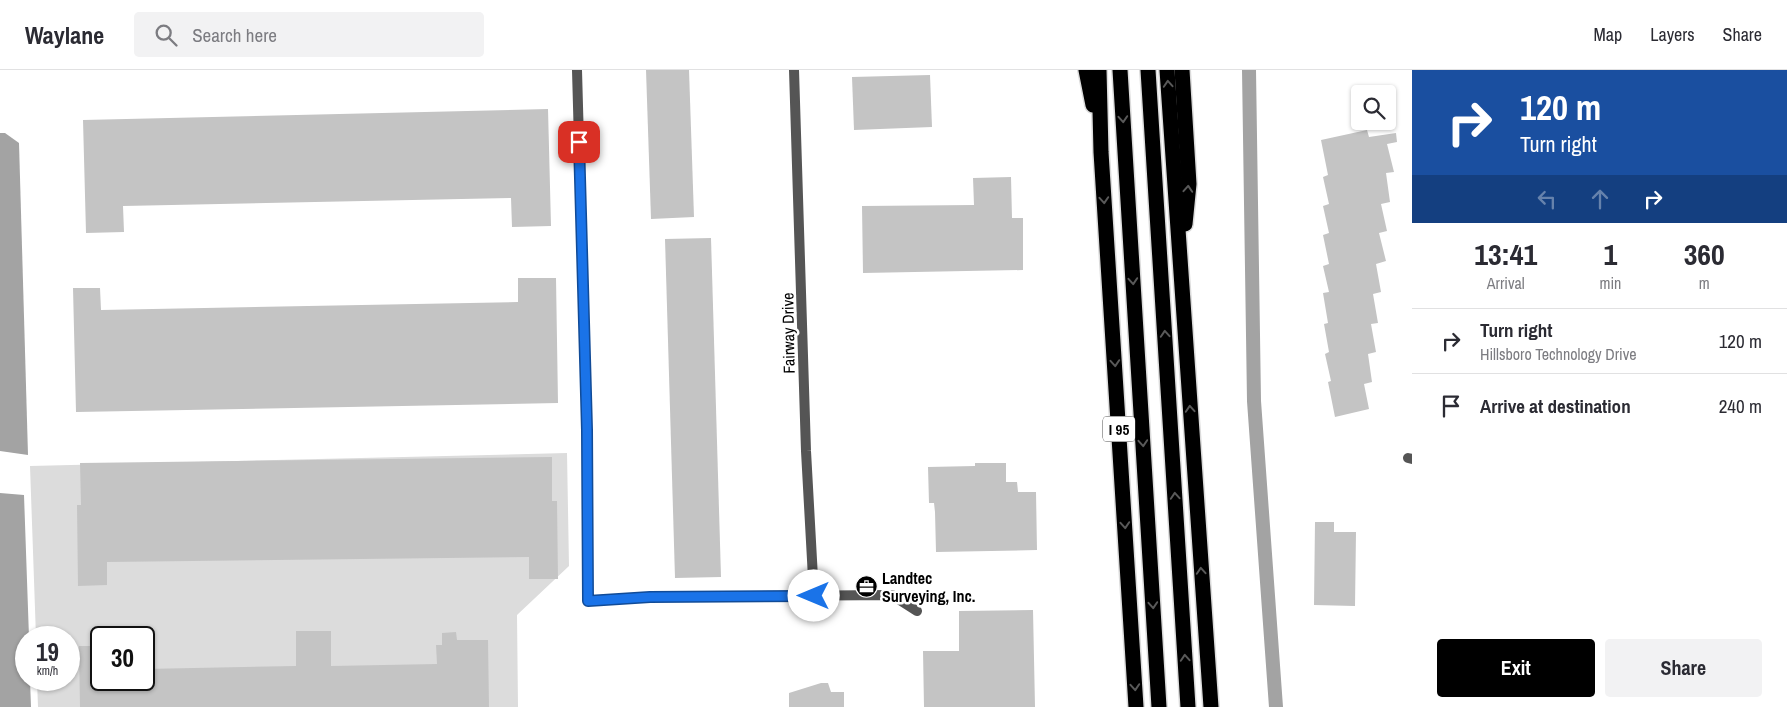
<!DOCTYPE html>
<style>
body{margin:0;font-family:"Archivo Narrow",sans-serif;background:#f2f2f3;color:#2b2b33;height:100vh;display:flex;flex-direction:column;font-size:19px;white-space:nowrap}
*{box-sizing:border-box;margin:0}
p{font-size:16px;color:#7c7c81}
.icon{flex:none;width:28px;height:28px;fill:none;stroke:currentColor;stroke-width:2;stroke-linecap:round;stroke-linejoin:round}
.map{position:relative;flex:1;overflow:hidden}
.panel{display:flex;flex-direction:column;background:#fff;width:375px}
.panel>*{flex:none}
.banner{background:#1a4fa0;color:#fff;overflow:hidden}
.controls{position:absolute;left:1351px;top:15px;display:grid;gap:10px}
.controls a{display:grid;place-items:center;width:45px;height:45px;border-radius:5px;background:#fff;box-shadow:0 1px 4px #0004;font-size:25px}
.speed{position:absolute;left:15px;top:556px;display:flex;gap:10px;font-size:25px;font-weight:700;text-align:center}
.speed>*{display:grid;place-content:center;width:65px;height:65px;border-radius:50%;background:#fff;box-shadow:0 1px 4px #0004;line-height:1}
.speed small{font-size:12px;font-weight:400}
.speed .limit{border:2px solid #111;border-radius:8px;background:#fff;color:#111}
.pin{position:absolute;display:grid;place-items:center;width:42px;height:42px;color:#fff;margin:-21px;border-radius:10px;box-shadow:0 2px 8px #0006}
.me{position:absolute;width:55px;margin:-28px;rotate:270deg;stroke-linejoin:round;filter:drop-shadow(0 0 4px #0008)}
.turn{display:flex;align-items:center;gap:18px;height:105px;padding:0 25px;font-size:22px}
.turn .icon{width:65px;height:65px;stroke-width:2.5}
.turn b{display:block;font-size:35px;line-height:42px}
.lanes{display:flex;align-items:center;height:48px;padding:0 25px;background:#0003;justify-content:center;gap:25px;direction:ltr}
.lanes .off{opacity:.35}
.eta{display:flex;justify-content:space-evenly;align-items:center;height:85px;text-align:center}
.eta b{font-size:30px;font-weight:800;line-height:35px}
.action{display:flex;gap:10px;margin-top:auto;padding:10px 25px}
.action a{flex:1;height:58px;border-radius:5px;background:#000;color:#fff;font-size:20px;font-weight:800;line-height:58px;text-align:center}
.action a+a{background:#f2f2f3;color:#2b2b33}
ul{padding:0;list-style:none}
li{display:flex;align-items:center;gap:15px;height:65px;padding:0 25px;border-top:1px solid #e1e1e2}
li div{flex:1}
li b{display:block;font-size:19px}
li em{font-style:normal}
header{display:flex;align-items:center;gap:30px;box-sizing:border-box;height:70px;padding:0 25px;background:#fff;border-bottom:1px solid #e1e1e2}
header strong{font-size:24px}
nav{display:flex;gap:28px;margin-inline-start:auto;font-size:18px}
.search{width:350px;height:45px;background:#f2f2f3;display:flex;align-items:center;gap:12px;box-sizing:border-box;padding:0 18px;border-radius:5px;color:#7c7c81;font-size:19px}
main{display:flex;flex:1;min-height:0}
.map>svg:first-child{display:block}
.green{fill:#dcdcdc;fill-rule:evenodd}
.water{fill:#a3a3a3}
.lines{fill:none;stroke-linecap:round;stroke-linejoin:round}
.canal{stroke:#a3a3a3;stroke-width:14}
.building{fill:#c4c4c4}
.highway-casing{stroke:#dbdbdb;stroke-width:18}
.street{stroke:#555;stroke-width:10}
.highway{stroke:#000;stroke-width:15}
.oneway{stroke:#595959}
.route-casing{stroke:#114b97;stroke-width:12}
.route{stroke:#1a73e8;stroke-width:9}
.labels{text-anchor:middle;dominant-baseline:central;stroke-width:5;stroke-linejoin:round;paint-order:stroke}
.shield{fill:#fff;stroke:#4c4c4c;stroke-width:1}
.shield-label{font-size:15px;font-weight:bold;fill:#000}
.street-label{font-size:16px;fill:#000;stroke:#fff}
.poi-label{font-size:16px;font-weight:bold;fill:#000;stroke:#fff;text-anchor:start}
</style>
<header>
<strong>Waylane</strong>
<div class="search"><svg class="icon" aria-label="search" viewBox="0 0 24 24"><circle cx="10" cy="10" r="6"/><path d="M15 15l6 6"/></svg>Search here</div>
<nav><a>Map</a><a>Layers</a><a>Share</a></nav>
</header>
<main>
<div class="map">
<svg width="1412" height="637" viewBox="0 0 1412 637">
<rect width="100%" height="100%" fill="#fff"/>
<path class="green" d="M567 383 569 496 517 545 518 637H38L37 610H69V568L36 567 30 396ZM101 568H144V610H101Z"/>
<g class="water">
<polygon points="0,63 5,63 19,73 28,385 0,381"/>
<polygon points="0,423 24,425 29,567 26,568 26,610 30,610 31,637 0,637"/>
</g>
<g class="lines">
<polyline class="canal" points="1249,0 1254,331 1276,637"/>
</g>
<g class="building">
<polygon points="646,0 689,0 694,147 651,149"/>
<polygon points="930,5 932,57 854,60 852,7"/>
<polygon points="548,39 551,156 512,157 511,128 123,136 124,162 86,163 83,50"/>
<polygon points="1367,60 1369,67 1396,63 1397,72 1387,74 1394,102 1386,103 1390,132 1381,134 1387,161 1379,163 1386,191 1376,194 1381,222 1373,224 1378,253 1371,254 1376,282 1368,284 1372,312 1364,314 1369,339 1335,347 1328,312 1331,311 1325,284 1329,282 1324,254 1328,253 1323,223 1329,222 1323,196 1329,194 1323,165 1329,163 1323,136 1329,134 1323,107 1328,105 1321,70"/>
<polygon points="1011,107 1012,148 1023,148 1023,200 863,203 862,136 974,135 973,108"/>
<polygon points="711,168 721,507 675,508 665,169"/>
<polygon points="518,208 556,208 558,333 76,342 73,218 100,218 101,240 518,232"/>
<polygon points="552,387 552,431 557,431 558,509 529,509 529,487 107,492 107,515 78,516 77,435 81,435 80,393"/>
<polygon points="975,393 1006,393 1006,412 1017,412 1018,422 1036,422 1037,480 936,482 935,442 934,433 929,433 928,397 975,396"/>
<polygon points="1315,452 1334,452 1334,462 1356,462 1355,536 1314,535"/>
<polygon points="1033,540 1035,637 924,637 923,581 959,581 959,541"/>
<polygon points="296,561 331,561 331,596 437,594 436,575 442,575 442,563 456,562 457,570 488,570 489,637 80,637 79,576 101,576 101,610 144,610 144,599 296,596"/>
<polygon points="821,613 828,613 831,622 844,622 844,637 789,637 789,623"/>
</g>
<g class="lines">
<defs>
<g id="highway">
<polyline points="1086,0 1093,35"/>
<polyline points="1099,0 1101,82 1136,637"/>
<polyline points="1120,0 1159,637"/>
<polyline points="1148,0 1188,637"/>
<polyline points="1167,0 1211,637"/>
<polyline points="1182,0 1189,114 1185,154"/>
</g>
</defs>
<use href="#highway" class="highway-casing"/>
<g class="street">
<polyline points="577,0 587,360 588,531 650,527 892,525 917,541"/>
<polyline points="794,0 806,381 814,526"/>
<polyline points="1408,388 1412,389"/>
</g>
<use href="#highway" class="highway"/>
</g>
<defs><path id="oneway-chevron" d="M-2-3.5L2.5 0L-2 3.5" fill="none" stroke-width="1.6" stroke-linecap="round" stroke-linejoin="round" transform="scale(1.25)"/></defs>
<g class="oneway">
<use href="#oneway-chevron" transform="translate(1168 14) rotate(-94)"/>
<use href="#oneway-chevron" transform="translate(1123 49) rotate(86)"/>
<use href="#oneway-chevron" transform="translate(1188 119) rotate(-86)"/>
<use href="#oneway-chevron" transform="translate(1104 130) rotate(86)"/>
<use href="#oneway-chevron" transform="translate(1133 211) rotate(86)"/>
<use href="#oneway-chevron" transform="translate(1165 264) rotate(-94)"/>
<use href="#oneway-chevron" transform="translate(1115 293) rotate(86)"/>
<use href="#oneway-chevron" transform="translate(1190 339) rotate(-94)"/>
<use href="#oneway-chevron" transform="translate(1143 373) rotate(86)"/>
<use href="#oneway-chevron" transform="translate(1175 426) rotate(-94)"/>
<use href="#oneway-chevron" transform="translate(1125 455) rotate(86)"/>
<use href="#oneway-chevron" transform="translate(1201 501) rotate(-94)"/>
<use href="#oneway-chevron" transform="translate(1153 535) rotate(86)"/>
<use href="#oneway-chevron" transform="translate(1185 588) rotate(-94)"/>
<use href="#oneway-chevron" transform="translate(1135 617) rotate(86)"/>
</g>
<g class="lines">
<defs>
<polyline id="route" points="579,72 587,360 588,531 650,527 814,526"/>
</defs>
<use href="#route" class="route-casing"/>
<use href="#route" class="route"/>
</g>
<defs>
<symbol id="office-disc" viewBox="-11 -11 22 22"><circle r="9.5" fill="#000" stroke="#fff"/><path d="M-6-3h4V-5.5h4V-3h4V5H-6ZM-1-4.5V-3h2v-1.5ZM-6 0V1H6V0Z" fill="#fff"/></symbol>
</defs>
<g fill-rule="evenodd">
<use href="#office-disc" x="854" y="504" width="25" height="25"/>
</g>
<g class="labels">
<rect class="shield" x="1103" y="346.5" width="32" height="25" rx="4"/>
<g class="shield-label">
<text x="1119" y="359">I 95</text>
</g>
<g class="street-label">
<text transform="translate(788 263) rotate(-91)">Fairway Drive</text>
</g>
<g class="poi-label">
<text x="882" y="508">Landtec<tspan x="882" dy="18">Surveying, Inc.</tspan></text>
</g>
</g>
</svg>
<div class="controls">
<a><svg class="icon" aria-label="search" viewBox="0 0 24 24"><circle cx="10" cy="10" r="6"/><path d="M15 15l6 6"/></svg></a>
</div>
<div class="speed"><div>19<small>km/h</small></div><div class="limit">30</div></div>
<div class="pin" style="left:579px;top:72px;background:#d93025"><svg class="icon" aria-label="arrive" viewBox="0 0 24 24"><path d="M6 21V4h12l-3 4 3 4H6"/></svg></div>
<svg class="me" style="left:814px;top:526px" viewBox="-20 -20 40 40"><circle r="19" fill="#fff"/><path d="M0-13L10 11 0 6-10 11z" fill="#1a73e8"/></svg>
</div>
<section class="panel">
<div class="banner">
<div class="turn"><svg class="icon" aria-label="right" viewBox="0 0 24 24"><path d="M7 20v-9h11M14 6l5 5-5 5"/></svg><div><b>120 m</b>Turn right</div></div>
<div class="lanes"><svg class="icon off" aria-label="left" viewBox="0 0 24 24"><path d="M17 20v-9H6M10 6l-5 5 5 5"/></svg><svg class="icon off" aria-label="ahead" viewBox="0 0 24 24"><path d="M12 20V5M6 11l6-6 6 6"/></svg><svg class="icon" aria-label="right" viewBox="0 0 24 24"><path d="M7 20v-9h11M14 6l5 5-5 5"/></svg></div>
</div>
<div class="eta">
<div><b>13:41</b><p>Arrival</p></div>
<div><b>1</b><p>min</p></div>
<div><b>360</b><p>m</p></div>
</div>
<ul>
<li><svg class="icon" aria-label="right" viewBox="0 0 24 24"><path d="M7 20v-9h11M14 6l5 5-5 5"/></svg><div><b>Turn right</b><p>Hillsboro Technology Drive</p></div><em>120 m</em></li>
<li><svg class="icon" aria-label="arrive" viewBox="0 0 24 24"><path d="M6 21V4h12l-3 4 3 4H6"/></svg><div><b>Arrive at destination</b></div><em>240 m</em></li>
</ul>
<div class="action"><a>Exit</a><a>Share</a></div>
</section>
</main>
